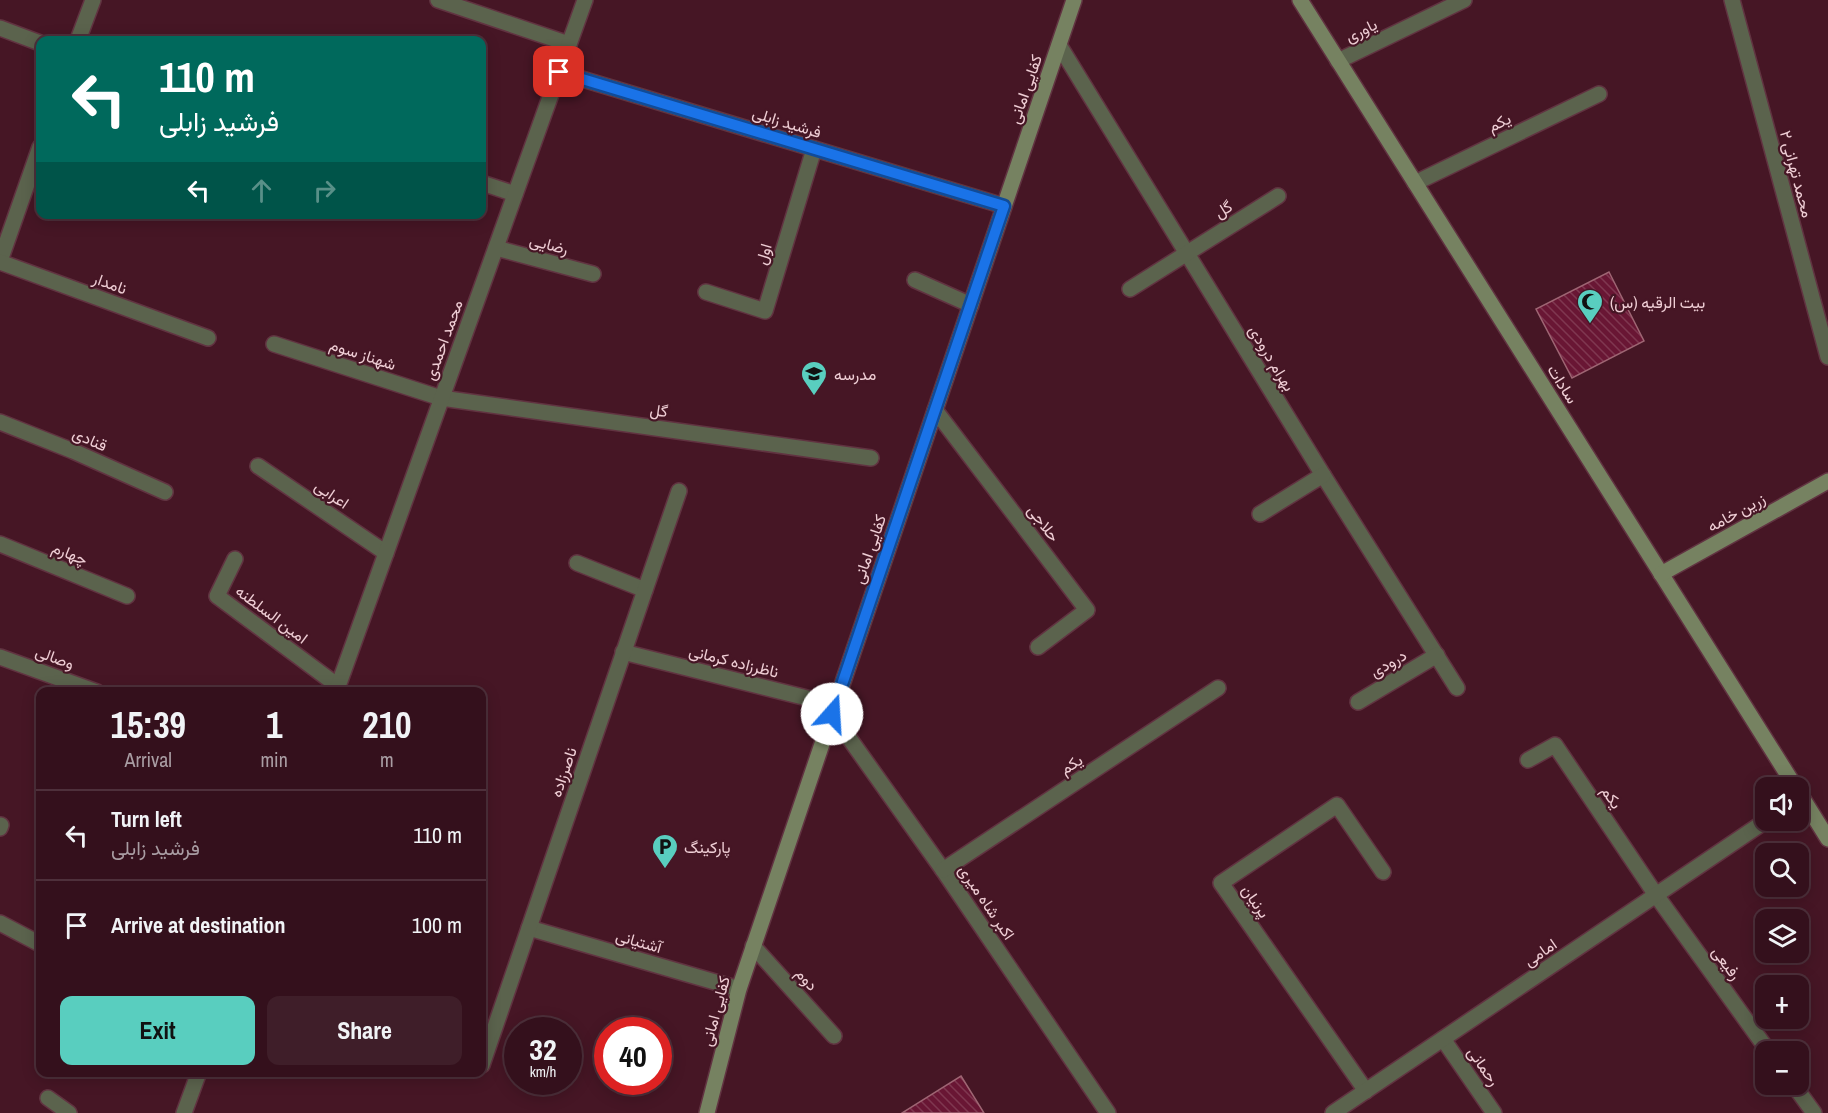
<!DOCTYPE html>
<meta charset="utf-8">
<style>
body{margin:0;font-family:"Archivo Narrow",Vazirmatn,sans-serif;background:#3f1e29;color:#f1f3f6;height:100vh;display:flex;flex-direction:column;font-size:22px;white-space:nowrap}
*{box-sizing:border-box;margin:0}
p{font-size:20px;color:#a99da3}
.icon{flex:none;width:33px;height:33px;fill:none;stroke:currentColor;stroke-width:2;stroke-linecap:round;stroke-linejoin:round}
.map{position:relative;flex:1;overflow:hidden}
.side{position:absolute;left:36px;top:687px;width:450px;height:390px;display:flex;flex-direction:column;background:#34101c;border-radius:12px;box-shadow:0 3px 15px #0003,0 0 0 2px #4e303b}
.side>*{flex:none}
.banner{position:absolute;left:36px;top:36px;width:450px;height:183px;border-radius:12px;box-shadow:0 3px 15px #0003,0 0 0 2px #4e303b;background:#00695c;color:#fff;overflow:hidden}
.fabs{position:absolute;left:1755px;top:777px;display:grid;gap:12px}
.fabs a{display:grid;place-items:center;width:54px;height:54px;border-radius:12px;background:#34101c;box-shadow:0 3px 15px #0003,0 0 0 2px #4e303b;font-size:30px}
.speed{position:absolute;left:504px;top:1017px;display:flex;gap:12px;font-size:30px;font-weight:700;text-align:center}
.speed>*{display:grid;place-content:center;width:78px;height:78px;border-radius:50%;background:#34101c;box-shadow:0 3px 15px #0003,0 0 0 2px #4e303b;line-height:1}
.speed small{font-size:15px;font-weight:400}
.speed .limit{border:9px solid #d22;background:#fff;color:#111}
.pin{position:absolute;display:grid;place-items:center;width:51px;height:51px;color:#fff;margin:-26px;border-radius:12px;box-shadow:0 3px 9px #0006}
.me{position:absolute;width:66px;margin:-33px;rotate:19deg;stroke-linejoin:round;filter:drop-shadow(0 0 4px #0008)}
.turn{display:flex;align-items:center;gap:21px;height:126px;padding:0 24px;font-size:27px}
.turn .icon{width:78px;height:78px;stroke-width:2.5}
.turn b{display:block;font-size:42px;line-height:51px}
.lanes{display:flex;align-items:center;height:57px;padding:0 24px;background:#0003;justify-content:center;gap:30px;direction:ltr}
.lanes .off{opacity:.35}
.eta{display:flex;justify-content:space-evenly;align-items:center;height:102px;text-align:center}
.eta b{font-size:36px;font-weight:700;line-height:42px}
.cta{display:flex;gap:12px;margin-top:auto;padding:12px 24px}
.cta a{flex:1;height:69px;border-radius:12px;background:#59cebf;color:#111;font-size:24px;font-weight:700;line-height:69px;text-align:center}
.cta a+a{background:#3f1e29;color:#f1f3f6}
ul{padding:0;list-style:none}
li{display:flex;align-items:center;gap:18px;height:90px;padding:0 24px;border-top:2px solid #4e303b}
li div{flex:1}
li b{display:block;font-size:22px}
li em{font-style:normal}
.map>svg:first-child{display:block}
.building{fill:url(#building-back-hatch);stroke:#9e6573;stroke-width:1.5}
.lines{fill:none;stroke-linecap:round;stroke-linejoin:round}
.street-casing{stroke:#613341;stroke-width:18}
.secondary-casing{stroke:#613341;stroke-width:18}
.street{stroke:#5b634d;stroke-width:15}
.secondary{stroke:#768261;stroke-width:15}
.route-casing{stroke:#114b97;stroke-width:15}
.route{stroke:#1a73e8;stroke-width:10}
.labels{text-anchor:middle;dominant-baseline:central;stroke-width:4.5;stroke-linejoin:round;paint-order:stroke}
.street-label{font-size:16px;fill:#efced5;stroke:#461625}
.poi-label{font-size:16px;fill:#efced5;stroke:#461625;text-anchor:start}
</style>
<div class="map">
<svg width="1828" height="1113" viewBox="0 0 1828 1113">
<defs>
<pattern id="building-back-hatch" width="6" height="6" patternUnits="userSpaceOnUse" patternTransform="scale(1.5)"><rect width="6" height="6" fill="#691634"/><path d="M-1 5l2 2M0 0l6 6M5-1l2 2" fill="none" stroke="#7f3750"/></pattern>
</defs>
<rect width="100%" height="100%" fill="#461625"/>
<g class="building">
<polygon points="1609,272 1644,341 1572,378 1536,309"/>
<polygon points="961,1076 984,1113 902,1113"/>
</g>
<g class="lines">
<defs>
<g id="street">
<polyline points="438,0 569,44"/>
<polyline points="1732,0 1828,357"/>
<polyline points="0,28 40,43"/>
<polyline points="78,40 93,0"/>
<polyline points="1059,45 1323,475 1457,688"/>
<polyline points="1338,61 1464,0"/>
<polyline points="559,72 1004,206"/>
<polyline points="482,183 515,194"/>
<polyline points="1415,183 1599,94"/>
<polyline points="496,248 593,274"/>
<polyline points="0,261 40,147"/>
<polyline points="0,262 208,338"/>
<polyline points="915,280 971,305"/>
<polyline points="1130,289 1278,196"/>
<polyline points="706,292 765,311 814,149"/>
<polyline points="274,344 441,398 871,458"/>
<polyline points="935,410 1087,610 1038,647"/>
<polyline points="0,422 73,451 165,492"/>
<polyline points="258,466 386,553"/>
<polyline points="1260,514 1323,475"/>
<polyline points="0,544 127,596"/>
<polyline points="235,559 217,596 338,686"/>
<polyline points="577,563 645,590"/>
<polyline points="623,652 835,705"/>
<polyline points="0,657 97,692"/>
<polyline points="336,692 585,0"/>
<polyline points="1358,702 1437,655"/>
<polyline points="832,714 943,870 1108,1113"/>
<polyline points="1528,760 1555,745 1656,895 1769,1052"/>
<polyline points="0,828 1,825"/>
<polyline points="943,870 1218,688"/>
<polyline points="0,923 40,944"/>
<polyline points="529,928 739,989"/>
<polyline points="753,946 834,1036"/>
<polyline points="1443,1039 1494,1113"/>
<polyline points="482,1065 679,491"/>
<polyline points="1793,1084 1814,1113"/>
<polyline points="1366,1091 1221,883 1337,805 1383,872"/>
<polyline points="48,1098 69,1113"/>
<polyline points="184,1113 199,1072"/>
<polyline points="1333,1113 1767,820"/>
</g>
<g id="secondary">
<polyline points="1300,0 1796,788"/>
<polyline points="1661,574 1828,481"/>
<polyline points="1798,791 1828,839"/>
<polyline points="707,1113 739,989 1074,0"/>
</g>
</defs>
<use href="#street" class="street-casing"/>
<use href="#secondary" class="secondary-casing"/>
<use href="#street" class="street"/>
<use href="#secondary" class="secondary"/>
</g>
<g class="lines">
<defs>
<polyline id="route" points="559,72 1004,206 832,714"/>
</defs>
<use href="#route" class="route-casing"/>
<use href="#route" class="route"/>
</g>
<defs>
<symbol id="mosque-pin" viewBox="-11 -11 22 30"><path d="M0 17L-7.5 6A9.5 9.5 0 1 1 7.5 6Z" fill="#59cebf" stroke="#461625"/><path d="M3.5-4.9A6 6 0 1 0 3.5 4.9A5 5 0 1 1 3.5-4.9Z" fill="#111"/></symbol>
<symbol id="school-pin" viewBox="-11 -11 22 30"><path d="M0 17L-7.5 6A9.5 9.5 0 1 1 7.5 6Z" fill="#59cebf" stroke="#461625"/><path d="M0-5L7-2L0 1L-7-2ZM-4 1L0 2.5L4 1V4Q0 6-4 4Z" fill="#111"/></symbol>
<symbol id="parking-pin" viewBox="-11 -11 22 30"><path d="M0 17L-7.5 6A9.5 9.5 0 1 1 7.5 6Z" fill="#59cebf" stroke="#461625"/><path d="M-3.5-5.5H1a3.5 3.5 0 0 1 0 7H-1V5.5H-3.5ZM-1-3.4V-.6H.8a1.4 1.4 0 0 0 0-2.8Z" fill="#111"/></symbol>
</defs>
<g fill-rule="evenodd">
<use href="#mosque-pin" x="1575" y="287" width="30" height="40"/>
<use href="#school-pin" x="799" y="359" width="30" height="40"/>
<use href="#parking-pin" x="650" y="832" width="30" height="40"/>
</g>
<g class="labels">
<g class="street-label">
<text transform="translate(1361 30) rotate(-26)">یاوری</text>
<text transform="translate(1025 89) rotate(-71)">کفایی امانی</text>
<text transform="translate(787 122) rotate(17)">فرشید زابلی</text>
<text transform="translate(1499 122) rotate(-26)">یکم</text>
<text transform="translate(1797 174) rotate(75)">محمد تهرانی ۲</text>
<text transform="translate(1223 209) rotate(-32)">گل</text>
<text transform="translate(549 244) rotate(15)">رضایی</text>
<text transform="translate(763 254) rotate(-73)">اول</text>
<text transform="translate(110 283) rotate(20)">نامدار</text>
<text transform="translate(443 340) rotate(-70)">محمد احمدی</text>
<text transform="translate(363 354) rotate(18)">شهناز سوم</text>
<text transform="translate(1272 358) rotate(59)">بهرام درودی</text>
<text transform="translate(1563 384) rotate(58)">سادات</text>
<text transform="translate(659 410) rotate(8)">گل</text>
<text transform="translate(90 439) rotate(24)">قنادی</text>
<text transform="translate(332 494) rotate(34)">اعرابی</text>
<text transform="translate(1736 512) rotate(-29)">زرین خامه</text>
<text transform="translate(1044 523) rotate(53)">حلاجی</text>
<text transform="translate(869 549) rotate(-71)">کفایی امانی</text>
<text transform="translate(70 553) rotate(22)">چهارم</text>
<text transform="translate(272 614) rotate(37)">امین السلطنه</text>
<text transform="translate(55 657) rotate(20)">وصالی</text>
<text transform="translate(734 661) rotate(14)">ناظرزاده کرمانی</text>
<text transform="translate(1388 663) rotate(-30)">درودی</text>
<text transform="translate(1071 764) rotate(-33)">یکم</text>
<text transform="translate(563 772) rotate(-71)">ناصرزاده</text>
<text transform="translate(1612 797) rotate(56)">یکم</text>
<text transform="translate(1256 901) rotate(55)">پرنیان</text>
<text transform="translate(987 902) rotate(56)">اکبر شاه میری</text>
<text transform="translate(639 941) rotate(16)">آشتیانی</text>
<text transform="translate(1540 952) rotate(-34)">امامی</text>
<text transform="translate(1727 963) rotate(54)">رفیعی</text>
<text transform="translate(807 979) rotate(48)">دوم</text>
<text transform="translate(715 1011) rotate(-75)">کفایی امانی</text>
<text transform="translate(1484 1066) rotate(55)">رحمانی</text>
</g>
<g class="poi-label">
<text x="1610" y="302">بیت الرقیه (س)</text>
<text x="834" y="374">مدرسه</text>
<text x="684" y="847">پارکینگ</text>
</g>
</g>
</svg>
<div class="fabs">
<a><svg class="icon" aria-label="sound" viewBox="0 0 24 24"><path d="M4 9h4l5-4v14l-5-4H4zM17 9q2 3 0 6"/></svg></a>
<a><svg class="icon" aria-label="search" viewBox="0 0 24 24"><circle cx="10" cy="10" r="6"/><path d="M15 15l6 6"/></svg></a>
<a><svg class="icon" aria-label="layers" viewBox="0 0 24 24"><path d="M12 4l9 5-9 5-9-5zM3 14l9 5 9-5"/></svg></a>
<a>+</a>
<a>−</a>
</div>
<div class="speed"><div>32<small>km/h</small></div><div class="limit">40</div></div>
<div class="pin" style="left:559px;top:72px;background:#d93025"><svg class="icon" aria-label="arrive" viewBox="0 0 24 24"><path d="M6 21V4h12l-3 4 3 4H6"/></svg></div>
<svg class="me" style="left:832px;top:714px" viewBox="-20 -20 40 40"><circle r="19" fill="#fff"/><path d="M0-13L10 11 0 6-10 11z" fill="#1a73e8"/></svg>
<div class="banner">
<div class="turn"><svg class="icon" aria-label="left" viewBox="0 0 24 24"><path d="M17 20v-9H6M10 6l-5 5 5 5"/></svg><div><b>110 m</b>فرشید زابلی</div></div>
<div class="lanes"><svg class="icon" aria-label="left" viewBox="0 0 24 24"><path d="M17 20v-9H6M10 6l-5 5 5 5"/></svg><svg class="icon off" aria-label="ahead" viewBox="0 0 24 24"><path d="M12 20V5M6 11l6-6 6 6"/></svg><svg class="icon off" aria-label="right" viewBox="0 0 24 24"><path d="M7 20v-9h11M14 6l5 5-5 5"/></svg></div>
</div>
<section class="side">
<div class="eta">
<div><b>15:39</b><p>Arrival</p></div>
<div><b>1</b><p>min</p></div>
<div><b>210</b><p>m</p></div>
</div>
<ul>
<li><svg class="icon" aria-label="left" viewBox="0 0 24 24"><path d="M17 20v-9H6M10 6l-5 5 5 5"/></svg><div><b>Turn left</b><p>فرشید زابلی</p></div><em>110 m</em></li>
<li><svg class="icon" aria-label="arrive" viewBox="0 0 24 24"><path d="M6 21V4h12l-3 4 3 4H6"/></svg><div><b>Arrive at destination</b></div><em>100 m</em></li>
</ul>
<div class="cta"><a>Exit</a><a>Share</a></div>
</section>
</div>
